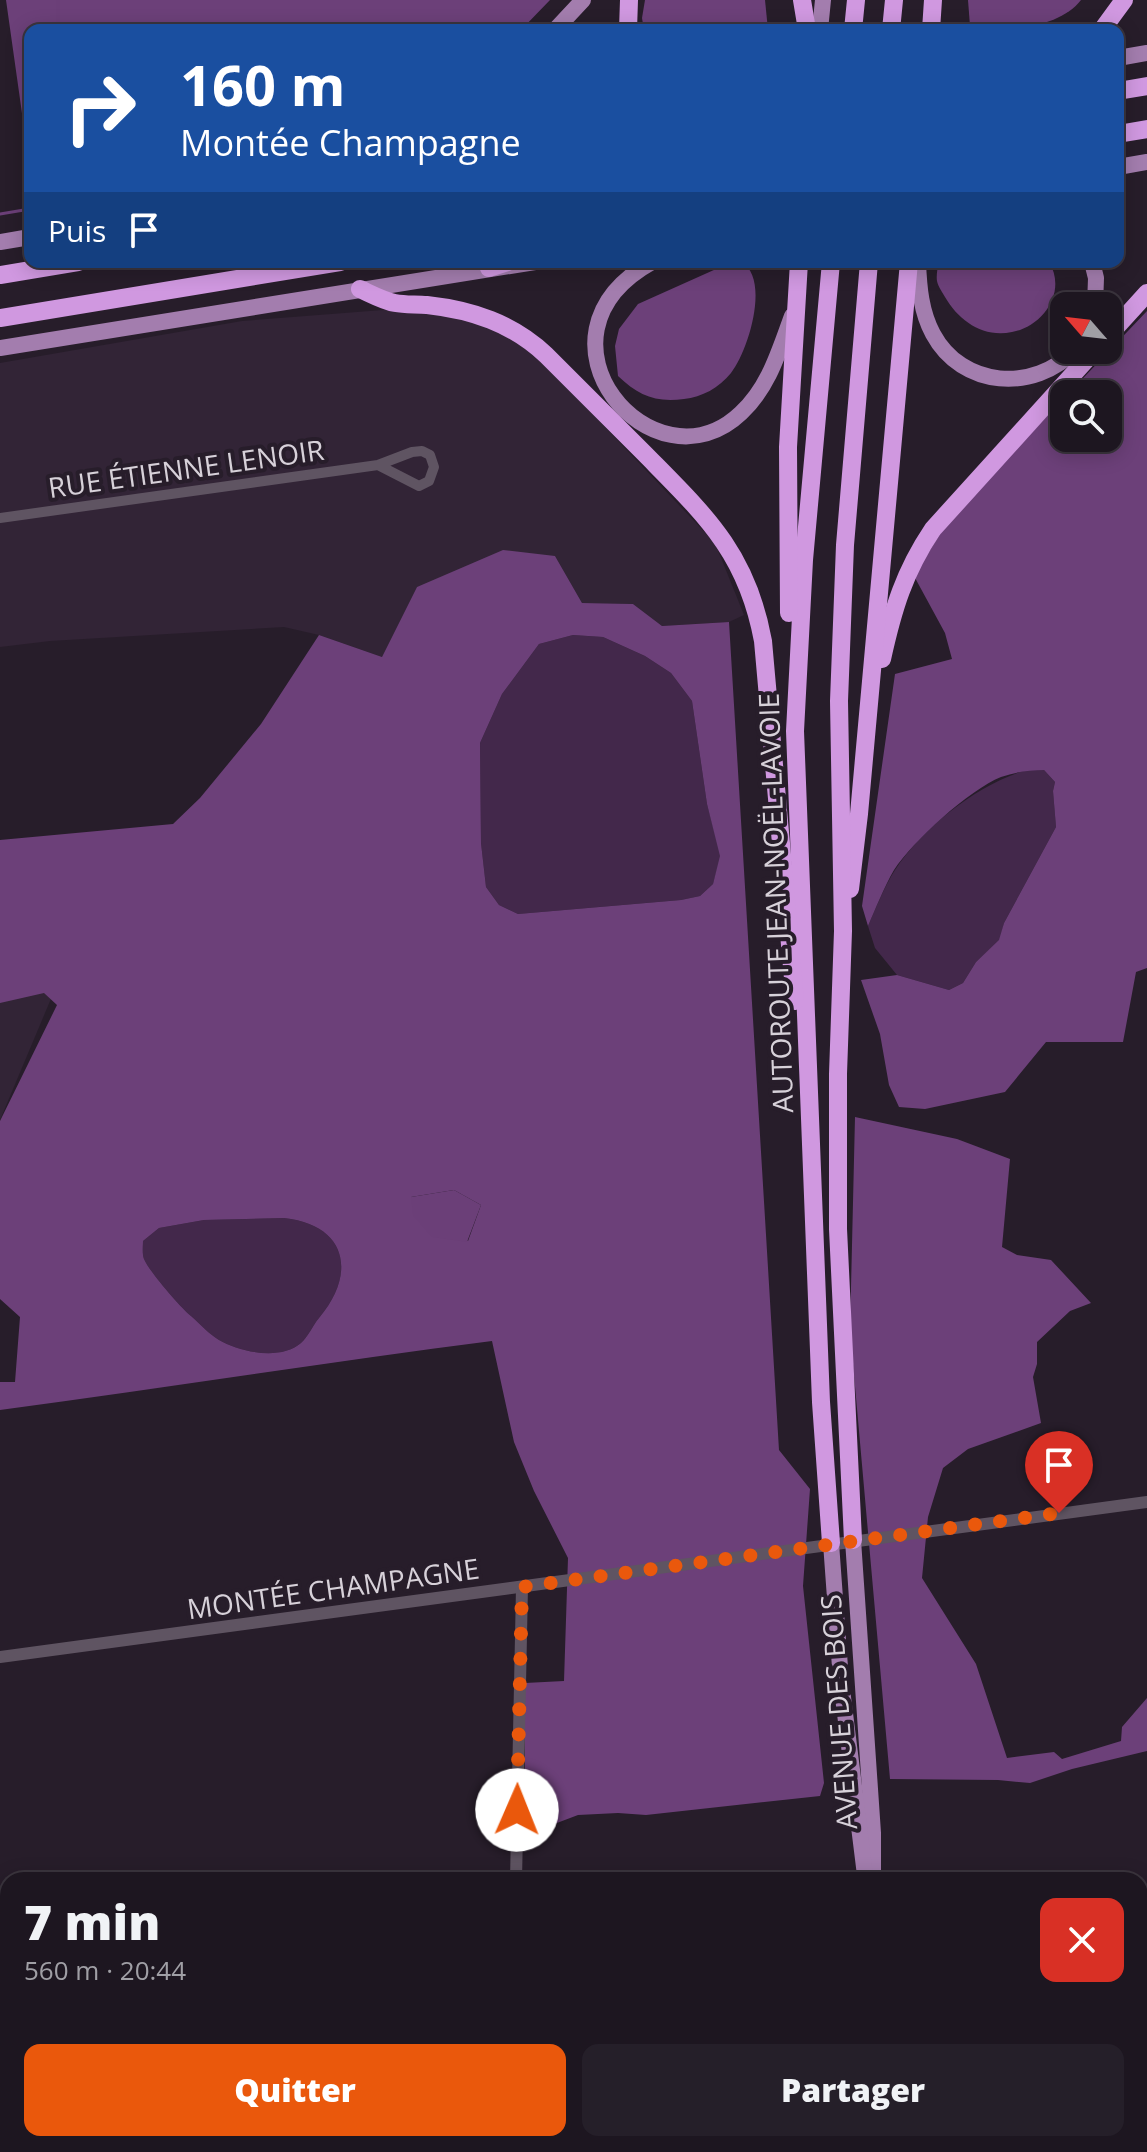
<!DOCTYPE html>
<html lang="fr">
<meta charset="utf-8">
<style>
body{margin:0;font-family:"Open Sans",sans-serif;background:#251f29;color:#f1f3f6;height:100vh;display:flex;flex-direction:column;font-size:30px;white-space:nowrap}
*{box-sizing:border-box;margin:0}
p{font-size:26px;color:#a09fa5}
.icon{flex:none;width:44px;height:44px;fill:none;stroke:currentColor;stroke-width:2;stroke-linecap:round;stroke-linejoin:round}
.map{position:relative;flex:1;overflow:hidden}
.details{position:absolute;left:0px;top:1872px;width:1148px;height:280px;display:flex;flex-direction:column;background:#1d1620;border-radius:24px 24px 0 0;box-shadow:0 4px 20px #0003,0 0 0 2px #3b353e}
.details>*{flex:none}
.banner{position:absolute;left:24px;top:24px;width:1100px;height:244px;border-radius:16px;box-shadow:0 4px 20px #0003,0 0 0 2px #3b353e;background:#1a4fa0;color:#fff;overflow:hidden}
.needle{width:52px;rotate:298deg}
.fabs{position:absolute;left:1050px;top:292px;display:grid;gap:16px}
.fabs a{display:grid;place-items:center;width:72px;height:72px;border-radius:16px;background:#1d1620;box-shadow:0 4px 20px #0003,0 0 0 2px #3b353e;font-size:40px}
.pin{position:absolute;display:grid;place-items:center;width:68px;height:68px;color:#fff;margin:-82px -34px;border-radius:50% 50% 50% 0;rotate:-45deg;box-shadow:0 0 8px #0007}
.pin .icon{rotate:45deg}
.me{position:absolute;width:88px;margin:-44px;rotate:1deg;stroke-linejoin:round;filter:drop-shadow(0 0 6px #0008)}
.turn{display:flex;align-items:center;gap:28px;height:168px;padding:0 24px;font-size:36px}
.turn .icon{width:104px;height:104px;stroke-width:2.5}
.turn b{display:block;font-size:56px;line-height:68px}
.then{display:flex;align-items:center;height:76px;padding:0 24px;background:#0003;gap:16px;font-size:30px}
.round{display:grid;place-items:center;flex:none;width:84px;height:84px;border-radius:16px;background:#251f29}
.headline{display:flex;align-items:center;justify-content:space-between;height:136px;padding:0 24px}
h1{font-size:48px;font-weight:800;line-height:60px}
.cta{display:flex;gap:16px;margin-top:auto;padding:16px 24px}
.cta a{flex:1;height:92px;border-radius:16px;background:#ea580c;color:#fff;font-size:32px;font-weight:800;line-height:92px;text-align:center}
.cta a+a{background:#251f29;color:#f1f3f6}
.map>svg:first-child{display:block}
.built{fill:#322436}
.green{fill:#43284b}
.forest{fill:#6c4079;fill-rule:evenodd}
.water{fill:#6b3f78}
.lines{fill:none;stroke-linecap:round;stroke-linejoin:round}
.stream{stroke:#6b3f78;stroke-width:3}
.minor{stroke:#5f5462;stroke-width:10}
.tertiary{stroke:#5f5462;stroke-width:12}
.primary{stroke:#a37dae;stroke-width:16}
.motorway{stroke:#d098e0;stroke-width:18}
.route{stroke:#ea580c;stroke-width:14;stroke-dasharray:0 25.2}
.labels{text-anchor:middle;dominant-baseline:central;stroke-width:8;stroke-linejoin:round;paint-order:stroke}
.street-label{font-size:28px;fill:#d7d1d9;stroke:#271d2a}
</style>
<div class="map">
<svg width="1147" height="2152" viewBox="0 0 1147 2152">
<rect width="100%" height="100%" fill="#271d2a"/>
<g class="built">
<polygon points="396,309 474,319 529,347 715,543 744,615 729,622 662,626 633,604 582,603 555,556 417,587 382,657 319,635 284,627 50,641 0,647 0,363 242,321"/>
<polygon points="58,982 0,1120 0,990"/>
</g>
<g class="green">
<polygon points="573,635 603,637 645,656 671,673 692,701 707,804 721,856 713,884 700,896 681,900 518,914 499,905 486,887 481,843 480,743 502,694 539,644"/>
<path d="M1026 770H1044L1055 782 1053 791 1056 827 1004 923 1000 940 976 962 963 983 949 990 897 975 875 948 868 926C876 908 884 887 895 870 923 827 977 785 1026 770Z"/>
<path d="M284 1218C347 1225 357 1273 319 1318 313 1325 308 1337 301 1343 280 1361 240 1352 219 1340 209 1334 200 1324 191 1316 180 1307 149 1271 144 1259 142 1254 143 1246 143 1241L159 1228 204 1220Z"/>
</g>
<g class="forest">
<polygon points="6,0 550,0 521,30 30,30 30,170"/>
<polygon points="645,0 765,0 768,30 644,30 642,18"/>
<path d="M968 0H1081C1060 28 1002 34 970 26Z"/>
<path d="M741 262C771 278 748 352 731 373 719 388 702 397 684 399 655 403 638 395 618 376L615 346 619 329 638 304 725 265Z"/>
<path d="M938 262H1049C1067 291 1044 326 1012 332 983 338 959 321 945 297 942 292 938 286 937 281 936 275 938 268 938 262Z"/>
<path d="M1147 311V968L1136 972 1123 1042H1046L1005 1092 925 1109 899 1107 889 1085 880 1034 861 980 897 975 949 990 963 983 976 962 999 940 1004 923 1056 827 1053 791 1055 782 1044 770C1029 770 1016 772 1001 777 969 790 913 841 894 870 884 887 876 908 868 926L862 906 895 674 952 659 945 633 914 576 947 523 1064 398V438H1108V394H1068Z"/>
<path d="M503 550 555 556 582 603 633 604 662 626 729 622 779 1450 810 1489 803 1586 824 1783 820 1796 646 1815 618 1813 578 1815 549 1826 525 1820V1683L564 1681 568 1558 534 1491 514 1442 492 1341C328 1362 164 1388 0 1410V1382H15L20 1317 0 1299V1121L57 1005 44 993 0 1003V840L173 824 200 798 261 724 319 635 382 657 417 587ZM573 635 603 637 645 656 671 673 692 701 707 804 720 856 713 884 700 896 681 900 518 914 499 905 486 887 481 843 480 743 502 694 539 644ZM454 1190 481 1205 468 1241 411 1197ZM284 1218C347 1225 357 1273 319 1318 313 1325 308 1337 301 1343 280 1361 240 1352 219 1340 209 1334 200 1324 191 1316 180 1307 149 1271 144 1259 142 1254 143 1246 143 1241L159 1228 204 1220Z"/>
<polygon points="855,1117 957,1139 1010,1159 1002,1247 1017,1255 1051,1260 1091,1303 1070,1311 1037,1342 1037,1364 1033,1377 1041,1423 968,1449 943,1468 928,1517 922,1578 976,1664 1007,1758 1054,1752 1062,1759 1121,1741 1122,1727 1147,1698 1147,1751 1072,1769 1030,1783 998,1780 890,1779 850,1330"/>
<polygon points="0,2021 8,2021 8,2144 104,2144 104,2152 0,2152"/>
<polygon points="543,2144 663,2144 585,2152 497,2152 497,2149"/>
<polygon points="752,2144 849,2144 849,2152 754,2152"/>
</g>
<polygon class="water" points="454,1190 481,1205 467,1242 432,1237 413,1215 411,1197"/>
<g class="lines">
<g class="stream">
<polyline points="58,30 58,0"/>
<polyline points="0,214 24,210 30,201"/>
</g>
<polyline class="minor" points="0,518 378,465 412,452 422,451 430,455 434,467 429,481 419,486 378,465"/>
<g class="tertiary">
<polyline points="0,1657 1147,1502"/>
<polyline points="516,1880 522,1587"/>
<polyline points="477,2152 479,2144"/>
</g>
<g class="primary">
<polyline points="555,30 583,0"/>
<polyline points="820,30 823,0"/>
<polyline points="1118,58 1147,53"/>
<polyline points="1118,167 1147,162"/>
<polyline points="0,242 30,237"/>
<path d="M652 262C517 337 654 496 741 413 769 387 779 351 792 316"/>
<path d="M918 262C919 287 921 312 933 334 962 388 1034 393 1075 350"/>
<polyline points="1092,262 1096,278 1095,306"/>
<polyline points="0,348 535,262"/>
<polyline points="853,1540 873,1833 873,1880"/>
<polyline points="831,1543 841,1681 865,1875"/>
<polyline points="889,2144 890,2152"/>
</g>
<g class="motorway">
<polyline points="802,0 807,30"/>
<polyline points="628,30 629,0"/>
<polyline points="853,30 856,0"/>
<polyline points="891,30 894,0"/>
<polyline points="931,30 933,0"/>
<polyline points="1102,30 1124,0"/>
<polyline points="1118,91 1147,86"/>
<polyline points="1118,134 1147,129"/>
<polyline points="831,262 804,560 795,731 821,1402 831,1543"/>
<polyline points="489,268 508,262"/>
<polyline points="0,275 78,262"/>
<path d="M360 289C371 294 384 301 395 303 405 305 416 304 427 305 472 310 512 323 546 355 579 388 612 421 645 454 705 515 747 553 763 641L795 1001"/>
<polyline points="0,318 340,262"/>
<polyline points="1108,336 1147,293"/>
<polyline points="789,613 788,447 799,262"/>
<path d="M882 659C893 609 904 572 933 529L1095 350"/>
<polyline points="850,889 859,814 909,262"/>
<polyline points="853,1540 838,1229 838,1074 843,931 839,701 845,545 869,262"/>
</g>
</g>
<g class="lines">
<polyline class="route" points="517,1810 522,1587 1059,1513"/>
</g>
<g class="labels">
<g class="street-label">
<text transform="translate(186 468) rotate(-8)">RUE ÉTIENNE LENOIR</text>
<text transform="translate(775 903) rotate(-92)">AUTOROUTE JEAN-NOËL-LAVOIE</text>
<text transform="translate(333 1588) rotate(-8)">MONTÉE CHAMPAGNE</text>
<text transform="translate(838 1712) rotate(-94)">AVENUE DES BOIS</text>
</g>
</g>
</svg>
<div class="fabs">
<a><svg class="needle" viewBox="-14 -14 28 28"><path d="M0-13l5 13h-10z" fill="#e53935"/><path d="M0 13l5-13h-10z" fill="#a09fa5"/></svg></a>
<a><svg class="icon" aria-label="search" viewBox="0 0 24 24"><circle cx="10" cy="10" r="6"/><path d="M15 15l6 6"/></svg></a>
</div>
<div class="pin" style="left:1059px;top:1513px;background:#d93025"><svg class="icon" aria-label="arrive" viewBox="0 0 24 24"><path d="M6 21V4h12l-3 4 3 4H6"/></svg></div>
<svg class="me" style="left:517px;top:1810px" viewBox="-20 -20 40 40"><circle r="19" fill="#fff"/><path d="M0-13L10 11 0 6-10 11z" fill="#ea580c"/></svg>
<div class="banner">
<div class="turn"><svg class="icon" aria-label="right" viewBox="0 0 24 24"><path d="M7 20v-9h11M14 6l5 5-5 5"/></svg><div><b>160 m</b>Montée Champagne</div></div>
<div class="then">Puis<svg class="icon" aria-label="arrive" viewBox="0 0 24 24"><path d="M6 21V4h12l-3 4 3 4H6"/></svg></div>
</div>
<section class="details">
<div class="headline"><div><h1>7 min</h1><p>560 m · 20:44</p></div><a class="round" style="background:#d93025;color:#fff"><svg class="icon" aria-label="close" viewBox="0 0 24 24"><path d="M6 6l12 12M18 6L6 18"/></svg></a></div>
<div class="cta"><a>Quitter</a><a>Partager</a></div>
</section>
</div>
